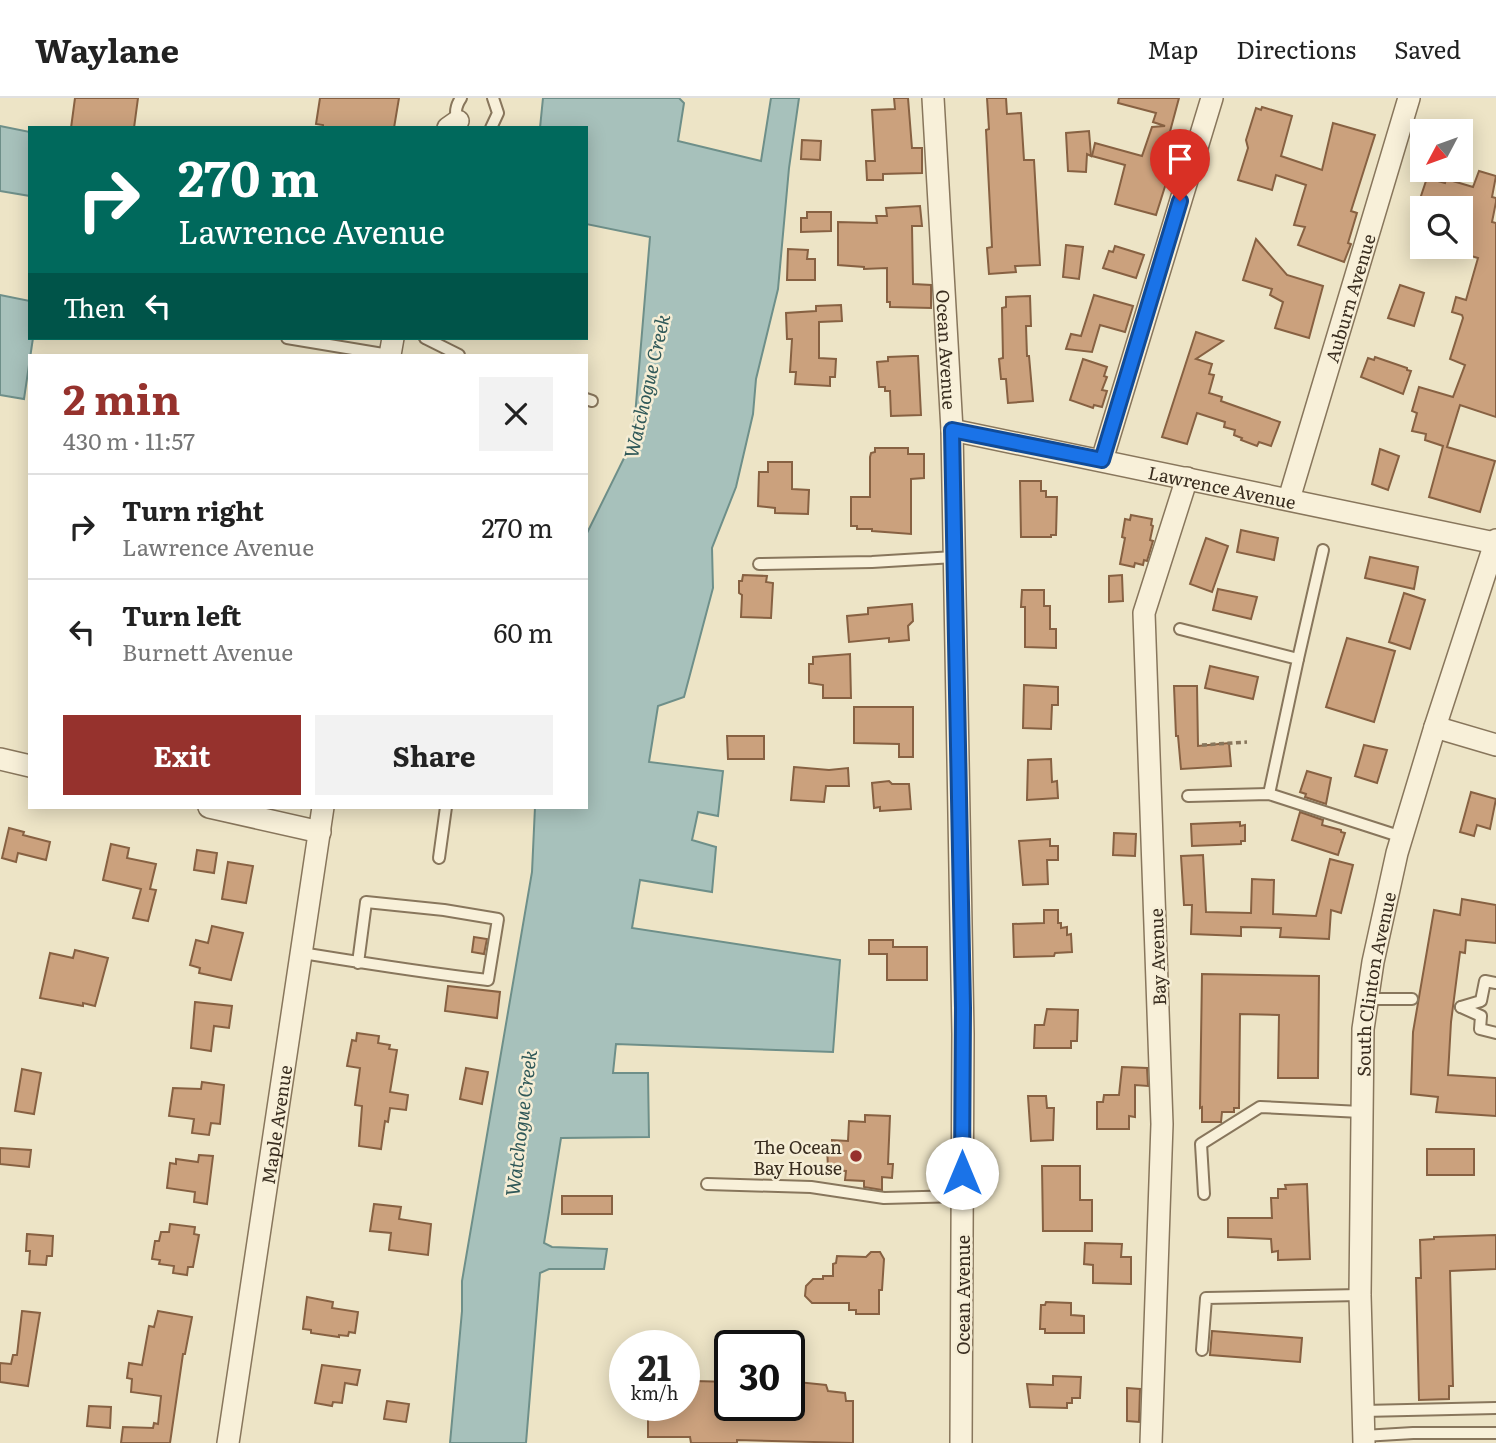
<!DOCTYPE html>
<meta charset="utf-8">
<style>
body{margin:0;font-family:Literata,serif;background:#f2f2f2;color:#222;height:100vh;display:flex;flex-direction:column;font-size:26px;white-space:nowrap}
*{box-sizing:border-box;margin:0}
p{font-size:23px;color:#767676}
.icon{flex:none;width:38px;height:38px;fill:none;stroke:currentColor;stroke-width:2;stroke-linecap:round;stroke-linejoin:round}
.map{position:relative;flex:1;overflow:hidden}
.details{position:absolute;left:28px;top:256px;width:560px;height:455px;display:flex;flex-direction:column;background:#fff;border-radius:0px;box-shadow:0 4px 18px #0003}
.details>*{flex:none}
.hud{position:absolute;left:28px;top:28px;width:560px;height:214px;border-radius:0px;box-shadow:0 4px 18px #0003;background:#00695c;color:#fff;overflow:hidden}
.needle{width:46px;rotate:229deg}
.controls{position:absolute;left:1410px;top:21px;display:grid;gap:14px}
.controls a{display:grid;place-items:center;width:63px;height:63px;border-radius:0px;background:#fff;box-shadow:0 4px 18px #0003;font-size:35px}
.speed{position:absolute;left:609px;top:1232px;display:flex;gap:14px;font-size:35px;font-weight:700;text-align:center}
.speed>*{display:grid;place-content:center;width:91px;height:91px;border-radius:50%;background:#fff;box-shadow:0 4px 18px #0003;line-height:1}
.speed small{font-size:18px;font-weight:400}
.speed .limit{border:4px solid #111;border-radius:10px;background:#fff;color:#111}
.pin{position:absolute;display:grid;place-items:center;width:60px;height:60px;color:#fff;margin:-72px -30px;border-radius:50% 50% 50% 0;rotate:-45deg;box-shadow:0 0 7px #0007}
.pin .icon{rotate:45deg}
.me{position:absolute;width:77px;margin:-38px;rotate:0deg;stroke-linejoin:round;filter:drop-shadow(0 0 5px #0008)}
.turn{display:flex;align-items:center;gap:24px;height:147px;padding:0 35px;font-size:32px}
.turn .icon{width:91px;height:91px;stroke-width:2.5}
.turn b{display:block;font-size:49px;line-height:60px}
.then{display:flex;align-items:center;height:66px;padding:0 35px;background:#0003;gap:14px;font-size:26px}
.round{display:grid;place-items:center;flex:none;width:74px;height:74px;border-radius:0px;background:#f2f2f2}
.overview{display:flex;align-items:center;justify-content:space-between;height:119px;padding:0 35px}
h1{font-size:42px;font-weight:700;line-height:52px;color:#96322d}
.cta{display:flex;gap:14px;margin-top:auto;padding:14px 35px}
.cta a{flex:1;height:80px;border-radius:0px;background:#96322d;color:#fff;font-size:28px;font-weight:700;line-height:80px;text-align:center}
.cta a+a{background:#f2f2f2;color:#222}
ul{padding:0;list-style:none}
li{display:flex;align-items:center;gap:21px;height:105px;padding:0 35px;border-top:2px solid #e0e0e0}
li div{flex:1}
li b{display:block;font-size:26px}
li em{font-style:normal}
header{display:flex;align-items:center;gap:42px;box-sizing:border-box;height:98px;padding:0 35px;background:#fff;border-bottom:2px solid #e0e0e0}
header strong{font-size:33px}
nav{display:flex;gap:38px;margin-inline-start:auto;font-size:24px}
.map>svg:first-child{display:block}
.water{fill:#a7c1bb;stroke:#6e8f89;stroke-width:2}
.building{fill:#cba17d;stroke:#876142;stroke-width:2}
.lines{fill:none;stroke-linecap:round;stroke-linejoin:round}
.service-casing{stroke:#88765c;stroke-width:14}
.minor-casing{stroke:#88765c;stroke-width:24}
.path{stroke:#88765c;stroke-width:3.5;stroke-dasharray:5 3.5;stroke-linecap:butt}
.service{stroke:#f8f0d9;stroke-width:10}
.minor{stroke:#f8f0d9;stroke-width:21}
.route-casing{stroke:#114b97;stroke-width:18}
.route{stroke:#1a73e8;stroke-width:12}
.poi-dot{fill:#96322d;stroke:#f5edd5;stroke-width:2.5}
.labels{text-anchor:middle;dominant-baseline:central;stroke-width:5;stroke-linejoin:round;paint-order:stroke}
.street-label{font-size:18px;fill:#392d1f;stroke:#f5edd5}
.poi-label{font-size:18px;fill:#392d1f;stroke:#f5edd5;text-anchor:end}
.water-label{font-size:19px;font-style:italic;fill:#2f5858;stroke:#f5edd5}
</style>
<header>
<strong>Waylane</strong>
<nav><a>Map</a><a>Directions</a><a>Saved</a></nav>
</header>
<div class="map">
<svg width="1496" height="1345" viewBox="0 0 1496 1345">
<rect width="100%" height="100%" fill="#ede4c6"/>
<g class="water">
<polygon points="543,0 679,0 684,5 678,43 761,63 771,0 799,0 789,70 778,191 756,281 753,316 736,389 712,450 713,490 684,599 658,608 649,664 723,673 718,718 698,714 692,742 716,749 712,794 640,782 632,830 840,862 833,954 616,946 613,975 648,975 649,1039 561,1040 544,1145 552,1149 607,1151 604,1171 549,1171 540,1175 526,1345 450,1345 462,1213 462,1183 532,774 535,709 586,709 586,437 633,342 650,139 586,126 586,30 540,30"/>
<polygon points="0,28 30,34 30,98 0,93"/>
<polygon points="0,197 30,203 30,240 33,240 24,301 0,297"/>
</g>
<g class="building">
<polygon points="75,0 138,0 134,30 71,30"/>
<polygon points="320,0 399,0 394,30 323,30 323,27 316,26"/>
<polygon points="894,0 908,0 912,50 922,50 922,75 883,76 883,82 867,82 866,63 875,63 872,12 895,11"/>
<polygon points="987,0 1006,0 1007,16 1021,15 1024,62 1034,62 1040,167 1015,168 1016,174 989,176 987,150 992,149 986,32 989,31"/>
<polygon points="1119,0 1179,0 1168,41 1179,44 1156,117 1115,106 1125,67 1092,58 1095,45 1142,58 1152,29 1165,28 1153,24 1156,15 1118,5"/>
<polygon points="1262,9 1292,18 1281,58 1322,72 1333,25 1375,37 1351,113 1357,115 1348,145 1351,146 1344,164 1298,147 1305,129 1294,127 1306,87 1276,77 1272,92 1238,82 1248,50 1246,42 1256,10 1261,12"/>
<polygon points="1089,33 1091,58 1087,56 1086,74 1068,73 1066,35"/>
<polygon points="802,42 821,43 820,62 801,61"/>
<polygon points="1479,73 1496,78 1492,99 1496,100 1496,104 1492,124 1496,125 1496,319 1460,307 1447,349 1495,363 1480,414 1429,399 1443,348 1425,342 1426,336 1412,333 1417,315 1412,313 1419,289 1453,299 1465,267 1450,261 1463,220 1462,217 1452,214 1456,199 1466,202 1478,160 1461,155 1461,110 1417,110 1427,80 1445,85 1446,81 1473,89"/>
<polygon points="920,108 922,128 912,128 913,186 931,187 931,210 890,209 890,204 887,204 887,170 864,171 864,169 838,167 838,124 877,125 876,118 887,118 886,110"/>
<polygon points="807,114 831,114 831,133 801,134 801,120 807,120"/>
<polygon points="1256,141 1287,177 1323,188 1309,240 1275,230 1283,204 1270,197 1272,191 1243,182"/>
<polygon points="1066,147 1083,149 1079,181 1063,179"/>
<polygon points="1115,148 1144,157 1136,180 1103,170 1109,153 1113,154"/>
<polygon points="788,151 808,152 807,161 815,161 815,182 787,182"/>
<polygon points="1400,187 1424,195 1414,228 1388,220"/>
<polygon points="1094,197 1133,208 1125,234 1100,227 1092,254 1066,251 1071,236 1081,238"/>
<polygon points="1030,198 1031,228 1026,228 1027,258 1029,258 1033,303 1008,305 1006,281 1001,281 999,261 1003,260 1002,210 1006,209 1006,199"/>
<polygon points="841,207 842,223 819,224 819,260 836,261 835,279 830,279 830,288 795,286 796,274 790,274 792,241 787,241 786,215 816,213 816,208"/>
<polygon points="1196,234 1223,243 1196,261 1212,266 1209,276 1214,277 1209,295 1222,299 1221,303 1280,324 1271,348 1259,344 1257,348 1241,342 1242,340 1234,337 1235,332 1224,329 1225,324 1197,315 1187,346 1162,339"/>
<polygon points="913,258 918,258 921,317 891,318 890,293 885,293 885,289 879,289 877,264 888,263 888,259"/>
<polygon points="1375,259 1407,270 1407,272 1411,273 1403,296 1361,279 1368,260 1374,262"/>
<polygon points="1083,261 1107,269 1104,278 1107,279 1102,292 1107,293 1102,309 1094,307 1093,310 1070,302"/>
<polygon points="875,350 908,350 908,356 924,356 924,380 911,381 911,436 872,433 872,431 857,431 857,428 851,428 851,399 870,399 870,359 871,355 875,354"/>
<polygon points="1380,351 1399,358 1388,392 1372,386"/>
<polygon points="768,364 792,364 792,391 809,392 808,416 775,415 775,410 758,408 759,374 768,374"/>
<polygon points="1020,383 1041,383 1041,393 1046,393 1046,399 1057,399 1056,437 1051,437 1051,439 1021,439"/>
<polygon points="1131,417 1152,421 1151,427 1153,428 1150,442 1153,443 1147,463 1144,462 1143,467 1135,465 1134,469 1120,466 1125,440 1122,439 1125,421 1130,422"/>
<polygon points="1241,432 1278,440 1274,462 1237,454"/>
<polygon points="1206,440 1228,448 1212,494 1190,486"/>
<polygon points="1370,459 1418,469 1414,491 1365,480"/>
<polygon points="743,477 767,478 766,484 773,485 771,520 741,519 742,497 739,495 739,483 742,483"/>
<polygon points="1122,477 1123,503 1109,504 1109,478"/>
<polygon points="1218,491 1257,499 1251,521 1213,512"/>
<polygon points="1022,492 1044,492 1044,508 1050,508 1050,531 1056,531 1056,550 1025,549 1025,509 1021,509"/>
<polygon points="1404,495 1425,502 1410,551 1389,544"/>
<polygon points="912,506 913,523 908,528 909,542 889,544 889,540 849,544 847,518 868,516 868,510"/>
<polygon points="1347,540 1395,553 1374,624 1326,609"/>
<polygon points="850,556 851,600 823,600 823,587 809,585 809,566 813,566 813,559"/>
<polygon points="1210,568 1258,579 1253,601 1205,590"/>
<polygon points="1024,587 1058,589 1058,607 1052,607 1051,631 1023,630"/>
<polygon points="1174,588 1197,588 1198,648 1229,645 1231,668 1181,671 1178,638 1176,638"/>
<polygon points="854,609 913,609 913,659 899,659 899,646 854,645"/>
<polygon points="727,638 764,638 764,661 728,661"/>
<polygon points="1364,647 1387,652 1377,685 1355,678"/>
<polygon points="1051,661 1052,684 1057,683 1058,700 1027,702 1028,662"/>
<polygon points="794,669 829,672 848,670 849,688 826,688 824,704 791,702"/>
<polygon points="1307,673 1331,680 1326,706 1305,699 1306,696 1300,694"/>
<polygon points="889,683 892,686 909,686 911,711 880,713 880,709 874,710 872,685"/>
<polygon points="1471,694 1496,701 1490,731 1477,727 1474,738 1460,734"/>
<polygon points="1300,714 1323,722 1322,727 1341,732 1341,734 1345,735 1338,757 1292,742"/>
<polygon points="1240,724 1240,728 1245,727 1245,743 1241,743 1241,746 1192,748 1191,726"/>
<polygon points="9,730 24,734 23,737 50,744 46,762 18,755 16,764 2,760"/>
<polygon points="1114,735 1136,736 1135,758 1113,757"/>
<polygon points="1050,741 1050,748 1058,748 1058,762 1047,762 1048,786 1023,787 1019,743"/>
<polygon points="111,746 129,750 127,760 156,766 150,791 156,792 148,823 133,820 141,791 103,782"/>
<polygon points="197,752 217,755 214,775 194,772"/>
<polygon points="1203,757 1206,814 1251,815 1252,781 1274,782 1273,816 1316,818 1330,761 1353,767 1341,815 1331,812 1329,841 1280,839 1281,830 1241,829 1241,838 1191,836 1192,807 1184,807 1181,758"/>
<polygon points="228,764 253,768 246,805 222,801"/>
<polygon points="1462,801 1496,807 1496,845 1466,842 1465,855 1460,854 1451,924 1448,977 1496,980 1496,1018 1436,1014 1438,999 1411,996 1413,934 1434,812 1460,817"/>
<polygon points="1044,812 1058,812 1058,825 1061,825 1061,830 1067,829 1067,837 1071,836 1072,854 1055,855 1054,858 1014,859 1013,826 1044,825"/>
<polygon points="212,828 243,835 231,882 199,875 200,870 190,867 196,842 208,845"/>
<polygon points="474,839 487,841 484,856 472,854"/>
<polygon points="869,842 893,842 893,849 927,849 927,882 887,882 887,856 869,856"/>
<polygon points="75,852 108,860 95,908 83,905 83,908 40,900 50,855 73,860"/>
<polygon points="1202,876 1319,878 1318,980 1278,980 1279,917 1240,916 1239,1010 1234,1010 1234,1014 1222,1014 1221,1024 1202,1024 1202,1009 1200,1010"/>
<polygon points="448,888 500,894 497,920 445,913"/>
<polygon points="195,904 232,908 229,930 214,928 211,953 191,950"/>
<polygon points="1047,911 1078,912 1077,943 1071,943 1071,950 1034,950 1035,927 1044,927"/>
<polygon points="357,935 379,938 378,945 390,947 389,951 397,952 390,994 408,997 406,1012 390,1010 388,1024 385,1023 381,1051 359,1048 362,1008 355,1007 360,970 347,968 352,942 356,943"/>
<polygon points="1122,969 1147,970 1148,988 1135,987 1135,1019 1129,1018 1129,1031 1097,1031 1097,1004 1103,1004 1104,997 1119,997"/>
<polygon points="466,970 488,974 482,1006 460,1001"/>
<polygon points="22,971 41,975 34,1016 15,1013"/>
<polygon points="202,984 224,987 220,1026 211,1025 209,1037 192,1035 194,1021 169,1018 173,990 201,991"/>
<polygon points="1028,998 1046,998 1047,1010 1054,1010 1053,1042 1031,1043"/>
<polygon points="865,1017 890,1018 888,1066 893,1066 892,1080 882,1079 882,1092 864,1089 864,1083 845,1082 846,1073 828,1072 827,1046 832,1046 832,1042 848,1043 849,1023 865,1024"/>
<polygon points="0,1050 31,1052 29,1069 0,1066"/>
<rect x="1427" y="1051" width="47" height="26"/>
<polygon points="199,1057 213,1058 207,1106 194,1104 195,1094 167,1090 170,1065 176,1066 176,1061 198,1064"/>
<polygon points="1042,1068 1080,1068 1080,1102 1092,1102 1092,1133 1043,1133"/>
<polygon points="1307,1086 1310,1161 1278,1162 1278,1153 1272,1154 1271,1141 1228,1139 1228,1120 1272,1120 1271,1100 1278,1100 1278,1091 1286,1091 1285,1087"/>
<rect x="562" y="1098" width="50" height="18"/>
<polygon points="374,1106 401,1109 399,1121 431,1126 428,1157 389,1152 391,1135 370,1133"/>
<polygon points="170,1126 195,1129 194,1136 199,1137 193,1169 188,1169 187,1177 173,1175 174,1168 159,1166 160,1162 152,1161 155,1143 159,1143 161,1134 169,1134"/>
<polygon points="27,1136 53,1138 52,1158 47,1158 46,1167 29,1166 30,1153 26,1153"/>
<polygon points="1496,1137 1496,1171 1450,1173 1453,1288 1449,1288 1449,1301 1419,1302 1416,1180 1421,1180 1420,1142 1434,1141 1434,1139"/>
<polygon points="1085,1145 1122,1146 1121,1159 1131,1159 1131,1186 1093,1185 1093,1167 1084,1166"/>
<polygon points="871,1154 880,1154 884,1161 882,1192 879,1192 879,1216 856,1216 856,1212 849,1212 849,1205 812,1205 805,1198 806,1188 813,1181 823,1181 823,1178 833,1178 833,1166 836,1165 837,1158 866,1159"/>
<polygon points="307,1199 333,1204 332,1210 358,1214 355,1235 349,1234 348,1238 339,1237 339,1239 311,1235 311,1232 303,1231"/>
<polygon points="1046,1204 1071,1205 1071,1217 1084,1218 1084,1235 1045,1235 1045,1231 1040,1231 1041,1207 1045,1207"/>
<polygon points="22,1213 40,1215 28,1288 0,1284 0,1265 11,1266 13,1257 17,1257"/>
<polygon points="158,1213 192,1219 185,1256 183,1256 170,1345 121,1345 123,1329 153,1330 154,1325 158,1326 161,1298 131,1294 132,1281 127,1280 129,1265 142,1267 149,1228 154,1229"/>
<polygon points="1212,1233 1302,1240 1300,1264 1210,1257"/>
<polygon points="322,1267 360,1272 357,1287 345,1285 342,1305 333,1304 332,1308 315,1305"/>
<polygon points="1053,1278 1081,1279 1080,1300 1072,1300 1072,1305 1067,1305 1067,1310 1030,1309 1027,1286 1053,1287"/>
<polygon points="695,1283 730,1284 730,1307 789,1307 789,1290 798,1290 798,1284 826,1287 828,1293 845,1295 846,1303 853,1303 853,1345 737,1342 737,1345 691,1345 690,1339 648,1339 648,1307 684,1307 684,1286 693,1287"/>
<polygon points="1127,1290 1140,1291 1139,1324 1127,1323"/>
<polygon points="387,1303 409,1306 406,1324 384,1321"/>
<polygon points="89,1308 111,1309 110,1330 87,1328"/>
</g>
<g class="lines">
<defs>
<g id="service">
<path d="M460 26C454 17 455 9 461 0"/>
<polyline points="491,30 498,15 493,0"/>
<polyline points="287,240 389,257"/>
<polyline points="425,240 459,257"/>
<polyline points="586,301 592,303"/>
<polyline points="759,466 872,464 954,459"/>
<polyline points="1180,531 1298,561 1269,696"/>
<polyline points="1298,561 1323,452"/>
<polyline points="1188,698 1269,696 1402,739"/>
<polyline points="439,760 446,709"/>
<path d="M302 855C364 865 425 875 488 882L498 821 444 812 366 804 358 865"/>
<polyline points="1367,901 1412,901"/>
<polyline points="1461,909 1481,903 1485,883 1496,885"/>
<polyline points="1461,909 1481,918 1480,931 1496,935"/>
<polyline points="707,1086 811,1089 884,1100 962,1098"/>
<polyline points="1204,1096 1201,1046 1260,1009 1361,1014"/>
<polyline points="1202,1252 1206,1200 1360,1197"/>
<polyline points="1363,1313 1496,1310"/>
<polyline points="1363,1338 1413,1335 1496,1335"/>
</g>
<g id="minor">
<path id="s1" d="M933 0 952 332 963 936 961 1345"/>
<polyline points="448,30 458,23"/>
<polyline points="390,257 393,240"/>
<path id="s2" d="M952 332 1495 445"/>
<polyline points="1102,362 1212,0"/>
<path id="s3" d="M1289 401 1409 0"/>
<polyline points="1435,629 1496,647"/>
<polyline points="0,661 30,668"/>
<polyline points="209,709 320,734"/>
<path id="s4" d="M228 1345 323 709"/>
<polyline points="1151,1345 1162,1026 1144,515 1187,380"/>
<path id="s5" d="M1364 1345 1360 1197 1363 931 1373 864 1397 755 1435 629 1496 442"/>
</g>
</defs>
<use href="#service" class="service-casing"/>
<use href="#minor" class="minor-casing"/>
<polyline class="path" points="1202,647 1247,644"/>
<use href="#service" class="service"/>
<use href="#minor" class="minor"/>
</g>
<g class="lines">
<defs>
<polyline id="route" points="962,1075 963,910 952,332 1102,362 1180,103"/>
</defs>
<use href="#route" class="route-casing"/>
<use href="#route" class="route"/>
</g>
<circle class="poi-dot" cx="856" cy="1058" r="7"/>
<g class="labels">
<g class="street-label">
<text stroke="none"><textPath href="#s3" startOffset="210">Auburn Avenue</textPath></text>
<text stroke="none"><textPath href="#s1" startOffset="252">Ocean Avenue</textPath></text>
<text stroke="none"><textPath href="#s2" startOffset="276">Lawrence Avenue</textPath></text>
<text transform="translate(1157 859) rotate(-92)">Bay Avenue</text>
<text stroke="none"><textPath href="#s5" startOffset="460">South Clinton Avenue</textPath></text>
<text stroke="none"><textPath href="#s4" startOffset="322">Maple Avenue</textPath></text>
<text transform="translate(962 1197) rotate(-90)">Ocean Avenue</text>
</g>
<g class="poi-label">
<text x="842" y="1048">The Ocean<tspan x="842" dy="21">Bay House</tspan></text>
</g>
<g class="water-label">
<text transform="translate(646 288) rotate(-77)">Watchogue Creek</text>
<text transform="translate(520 1025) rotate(-83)">Watchogue Creek</text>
</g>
</g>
</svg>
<div class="controls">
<a><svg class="needle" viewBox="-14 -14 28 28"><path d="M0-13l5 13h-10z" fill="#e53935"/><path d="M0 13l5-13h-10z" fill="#767676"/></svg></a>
<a><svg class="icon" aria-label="search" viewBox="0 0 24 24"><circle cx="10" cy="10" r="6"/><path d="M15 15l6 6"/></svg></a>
</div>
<div class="speed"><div>21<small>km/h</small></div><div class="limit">30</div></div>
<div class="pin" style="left:1180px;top:103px;background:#d93025"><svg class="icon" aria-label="arrive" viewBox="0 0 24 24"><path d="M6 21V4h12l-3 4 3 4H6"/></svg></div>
<svg class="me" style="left:962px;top:1075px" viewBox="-20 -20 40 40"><circle r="19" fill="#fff"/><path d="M0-13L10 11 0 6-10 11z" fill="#1a73e8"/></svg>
<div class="hud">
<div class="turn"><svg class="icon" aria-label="right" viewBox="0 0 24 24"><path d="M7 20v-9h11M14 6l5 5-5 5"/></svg><div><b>270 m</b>Lawrence Avenue</div></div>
<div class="then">Then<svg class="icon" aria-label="left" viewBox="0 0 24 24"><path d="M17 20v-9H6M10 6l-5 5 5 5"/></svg></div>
</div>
<section class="details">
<div class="overview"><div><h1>2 min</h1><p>430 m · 11:57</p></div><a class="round"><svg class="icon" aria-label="close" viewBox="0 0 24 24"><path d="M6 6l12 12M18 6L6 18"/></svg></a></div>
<ul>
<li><svg class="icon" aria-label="right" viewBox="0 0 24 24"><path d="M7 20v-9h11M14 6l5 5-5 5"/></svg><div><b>Turn right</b><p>Lawrence Avenue</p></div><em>270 m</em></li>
<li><svg class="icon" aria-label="left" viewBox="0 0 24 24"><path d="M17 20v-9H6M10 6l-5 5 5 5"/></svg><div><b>Turn left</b><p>Burnett Avenue</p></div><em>60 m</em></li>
</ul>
<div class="cta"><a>Exit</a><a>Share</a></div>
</section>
</div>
